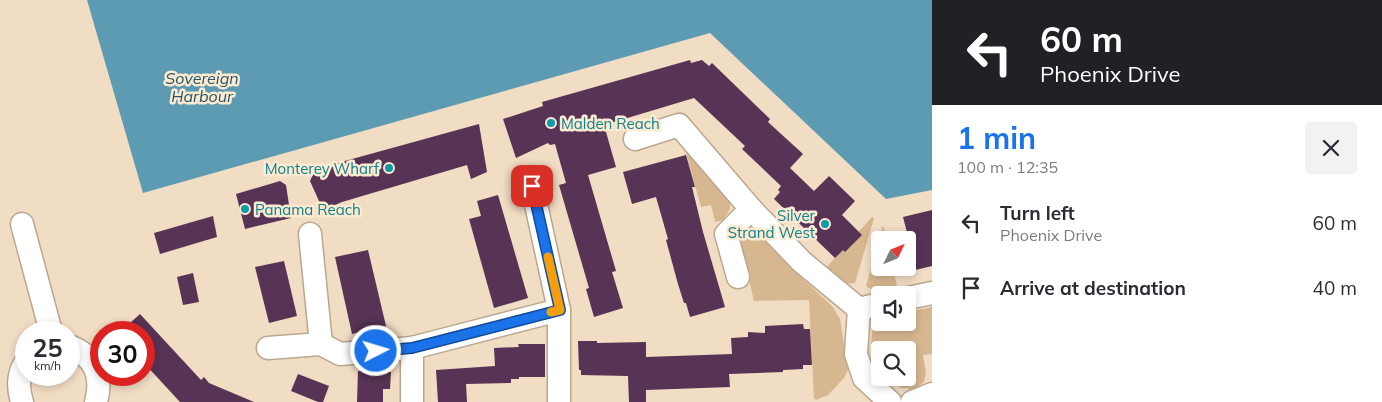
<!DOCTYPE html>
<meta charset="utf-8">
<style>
body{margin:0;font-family:Mulish,sans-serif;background:#f2f2f3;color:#2b2b33;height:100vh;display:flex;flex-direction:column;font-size:19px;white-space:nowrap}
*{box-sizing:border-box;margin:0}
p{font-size:16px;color:#7c7c81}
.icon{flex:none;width:28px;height:28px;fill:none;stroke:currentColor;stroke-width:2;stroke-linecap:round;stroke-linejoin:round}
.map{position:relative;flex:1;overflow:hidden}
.details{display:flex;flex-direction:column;background:#fff;width:450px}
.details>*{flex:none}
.banner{background:#202124;color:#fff;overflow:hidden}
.needle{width:32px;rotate:47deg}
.controls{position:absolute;left:871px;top:231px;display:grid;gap:10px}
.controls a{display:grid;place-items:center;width:45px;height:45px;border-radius:5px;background:#fff;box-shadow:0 2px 8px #0003;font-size:25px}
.speed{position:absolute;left:15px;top:321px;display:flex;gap:10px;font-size:25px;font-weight:700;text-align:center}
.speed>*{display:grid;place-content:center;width:65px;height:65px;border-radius:50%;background:#fff;box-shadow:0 2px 8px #0003;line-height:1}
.speed small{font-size:12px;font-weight:400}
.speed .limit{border:8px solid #d22;background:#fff;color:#111}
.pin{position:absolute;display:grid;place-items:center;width:42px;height:42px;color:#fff;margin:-21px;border-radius:10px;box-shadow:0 2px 8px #0006}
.me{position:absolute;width:55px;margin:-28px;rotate:85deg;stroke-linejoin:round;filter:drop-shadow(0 0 4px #0008)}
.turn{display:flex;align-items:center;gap:18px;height:105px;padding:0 25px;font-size:22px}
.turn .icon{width:65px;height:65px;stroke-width:2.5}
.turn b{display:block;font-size:35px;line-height:42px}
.round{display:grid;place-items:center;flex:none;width:52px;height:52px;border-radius:5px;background:#f2f2f3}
.summary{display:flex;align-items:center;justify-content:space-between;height:85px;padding:0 25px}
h1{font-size:30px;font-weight:700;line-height:38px;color:#1a73e8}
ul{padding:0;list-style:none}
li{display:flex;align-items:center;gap:15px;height:65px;padding:0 25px}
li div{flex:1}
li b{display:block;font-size:19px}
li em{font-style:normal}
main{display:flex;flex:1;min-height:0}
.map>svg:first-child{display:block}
.green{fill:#d7b790}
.water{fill:#5d9bb2}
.building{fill:#573355}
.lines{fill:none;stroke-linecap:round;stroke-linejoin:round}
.minor-casing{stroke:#baa790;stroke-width:25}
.minor{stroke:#fff;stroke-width:22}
.route-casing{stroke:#114b97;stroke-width:12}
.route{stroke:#1a73e8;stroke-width:9}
.slow{stroke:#f59e0b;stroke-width:9}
.culture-dot{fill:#0f9aa8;stroke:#fee9d1;stroke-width:2}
.labels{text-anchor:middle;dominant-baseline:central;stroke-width:5;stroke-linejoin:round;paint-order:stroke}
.culture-label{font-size:15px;fill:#0d838f;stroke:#fee9d1;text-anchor:start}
.water-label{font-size:16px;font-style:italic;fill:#225667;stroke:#fee9d1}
</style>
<main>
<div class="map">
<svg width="932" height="402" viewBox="0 0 932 402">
<rect width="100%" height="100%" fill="#f1dcc4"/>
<g class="green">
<polygon points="682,138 730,199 730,209 723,220 715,222 711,205 701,207"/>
<polygon points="872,217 874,218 855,283 848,284 825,269"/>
<polygon points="883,225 887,240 880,240 880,268 893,268 898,291 875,292 866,286"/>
<polygon points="751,227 758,230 792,269 832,306 840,319 848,370 844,378 828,395 816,400 814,398 809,300 754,301 739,238 741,231"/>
<path d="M932 307V354L923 355 926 372 924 382 915 389 909 391 908 388C898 389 893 384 887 378H908V350H880V368C871 355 866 331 880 320V322H908V312Z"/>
</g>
<polygon class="water" points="87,0 932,0 932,190 886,199 710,33 143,193"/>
<g class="building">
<polygon points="690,60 691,63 702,60 709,66 712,63 770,119 768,122 803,154 790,168 814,191 829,176 855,201 842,215 862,235 845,252 843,250 835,258 774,199 780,192 778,190 781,186 742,149 745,146 694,98 604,125 616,167 588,175 616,271 612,272 623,308 594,317 586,289 589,288 559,185 566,183 555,144 550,145 548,143 516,158 503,119 543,106 542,102"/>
<polygon points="479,124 487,172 471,179 467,165 342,202 323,210 310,181 314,172 335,166 334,164"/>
<polygon points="686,155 695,187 692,187 703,232 725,307 690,317 686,303 684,303 678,284 666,240 668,239 656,197 632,204 623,172"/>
<polygon points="280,181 286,185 291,218 245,229 236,194"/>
<polygon points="498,195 528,298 494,308 469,219 481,216 477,201"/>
<polygon points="932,210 932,266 894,275 893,268 908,268 908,240 892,240 908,236 903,217"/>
<polygon points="213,216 217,237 160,254 154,233"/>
<polygon points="368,250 386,326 352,334 335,257"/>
<polygon points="284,261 297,316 269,323 255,267"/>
<polygon points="193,273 199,302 183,305 177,277"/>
<polygon points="140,314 201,380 204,377 209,383 254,402 180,402 144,363 144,332 120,332"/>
<polygon points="803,324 804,329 810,329 812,365 803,365 803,369 783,370 783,372 729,374 730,387 646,390 646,402 629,402 628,376 581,375 581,370 579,370 578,341 597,341 597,343 646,342 646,357 732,354 731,338 748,337 748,332 765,333 765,326"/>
<polygon points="518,344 545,344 545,377 519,377 519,379 511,379 511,383 466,384 467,402 438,402 436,370 495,366 494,348 519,347"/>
<polygon points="358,371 391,372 390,389 383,389 383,402 357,402"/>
<polygon points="298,374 329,386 323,402 318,402 291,391"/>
</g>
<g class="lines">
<defs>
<g id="minor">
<polyline points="635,139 679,125 751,209 802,262 859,309"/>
<polyline points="22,224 51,332"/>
<polyline points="310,234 321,344 340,354 412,348 559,310 532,186"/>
<polyline points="738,277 726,234 751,209"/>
<polyline points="908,298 932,293"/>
<polyline points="859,309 856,354 864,378 890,402"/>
<polyline points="859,309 880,304"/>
<path d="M69 346C95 356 103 376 96 402"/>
<polyline points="268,348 321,344"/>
<path d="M22 402C18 388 17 375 26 362"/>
<polyline points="412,402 412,348"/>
<polyline points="559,402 559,310"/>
<polyline points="912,402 932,394"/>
</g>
</defs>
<use href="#minor" class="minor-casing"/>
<use href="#minor" class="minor"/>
</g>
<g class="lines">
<defs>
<polyline id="route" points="376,351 412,348 560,310 532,186"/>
</defs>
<use href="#route" class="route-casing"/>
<use href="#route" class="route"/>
<polyline class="slow" points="548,257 560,310 551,312"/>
</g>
<g class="culture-dot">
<circle cx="551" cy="123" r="5"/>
<circle cx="389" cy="168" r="5"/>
<circle cx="245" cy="209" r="5"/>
<circle cx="825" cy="224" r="5"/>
</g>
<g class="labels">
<g class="culture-label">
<text x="561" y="123">Malden Reach</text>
<text x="379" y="168" text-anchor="end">Monterey Wharf</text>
<text x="255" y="209">Panama Reach</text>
<text x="815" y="215" text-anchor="end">Silver<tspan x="815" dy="17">Strand West</tspan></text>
</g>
<g class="water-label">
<text x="202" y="78">Sovereign<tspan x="202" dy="18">Harbour</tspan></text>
</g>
</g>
</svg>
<div class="controls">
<a><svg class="needle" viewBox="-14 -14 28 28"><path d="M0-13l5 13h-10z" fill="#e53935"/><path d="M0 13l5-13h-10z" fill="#7c7c81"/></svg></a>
<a><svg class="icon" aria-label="sound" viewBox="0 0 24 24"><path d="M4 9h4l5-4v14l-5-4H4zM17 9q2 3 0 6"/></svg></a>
<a><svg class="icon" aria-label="search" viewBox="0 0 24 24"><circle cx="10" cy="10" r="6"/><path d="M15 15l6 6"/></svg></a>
</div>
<div class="speed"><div>25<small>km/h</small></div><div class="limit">30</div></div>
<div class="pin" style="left:532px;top:186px;background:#d93025"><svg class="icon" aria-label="arrive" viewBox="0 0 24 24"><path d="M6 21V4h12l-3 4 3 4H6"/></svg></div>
<svg class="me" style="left:376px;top:351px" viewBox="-20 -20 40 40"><circle r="17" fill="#1a73e8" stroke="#fff" stroke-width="3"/><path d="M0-11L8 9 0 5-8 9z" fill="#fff"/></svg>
</div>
<section class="details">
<div class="banner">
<div class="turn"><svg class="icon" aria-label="left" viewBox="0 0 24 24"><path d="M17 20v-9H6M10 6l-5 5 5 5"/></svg><div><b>60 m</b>Phoenix Drive</div></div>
</div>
<div class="summary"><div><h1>1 min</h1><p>100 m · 12:35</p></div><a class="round"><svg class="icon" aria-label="close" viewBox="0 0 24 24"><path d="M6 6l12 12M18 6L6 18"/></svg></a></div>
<ul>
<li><svg class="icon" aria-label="left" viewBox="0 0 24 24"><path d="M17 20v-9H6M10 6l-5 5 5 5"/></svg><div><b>Turn left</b><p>Phoenix Drive</p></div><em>60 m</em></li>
<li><svg class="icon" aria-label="arrive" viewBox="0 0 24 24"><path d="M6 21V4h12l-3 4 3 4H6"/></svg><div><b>Arrive at destination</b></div><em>40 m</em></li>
</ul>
</section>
</main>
